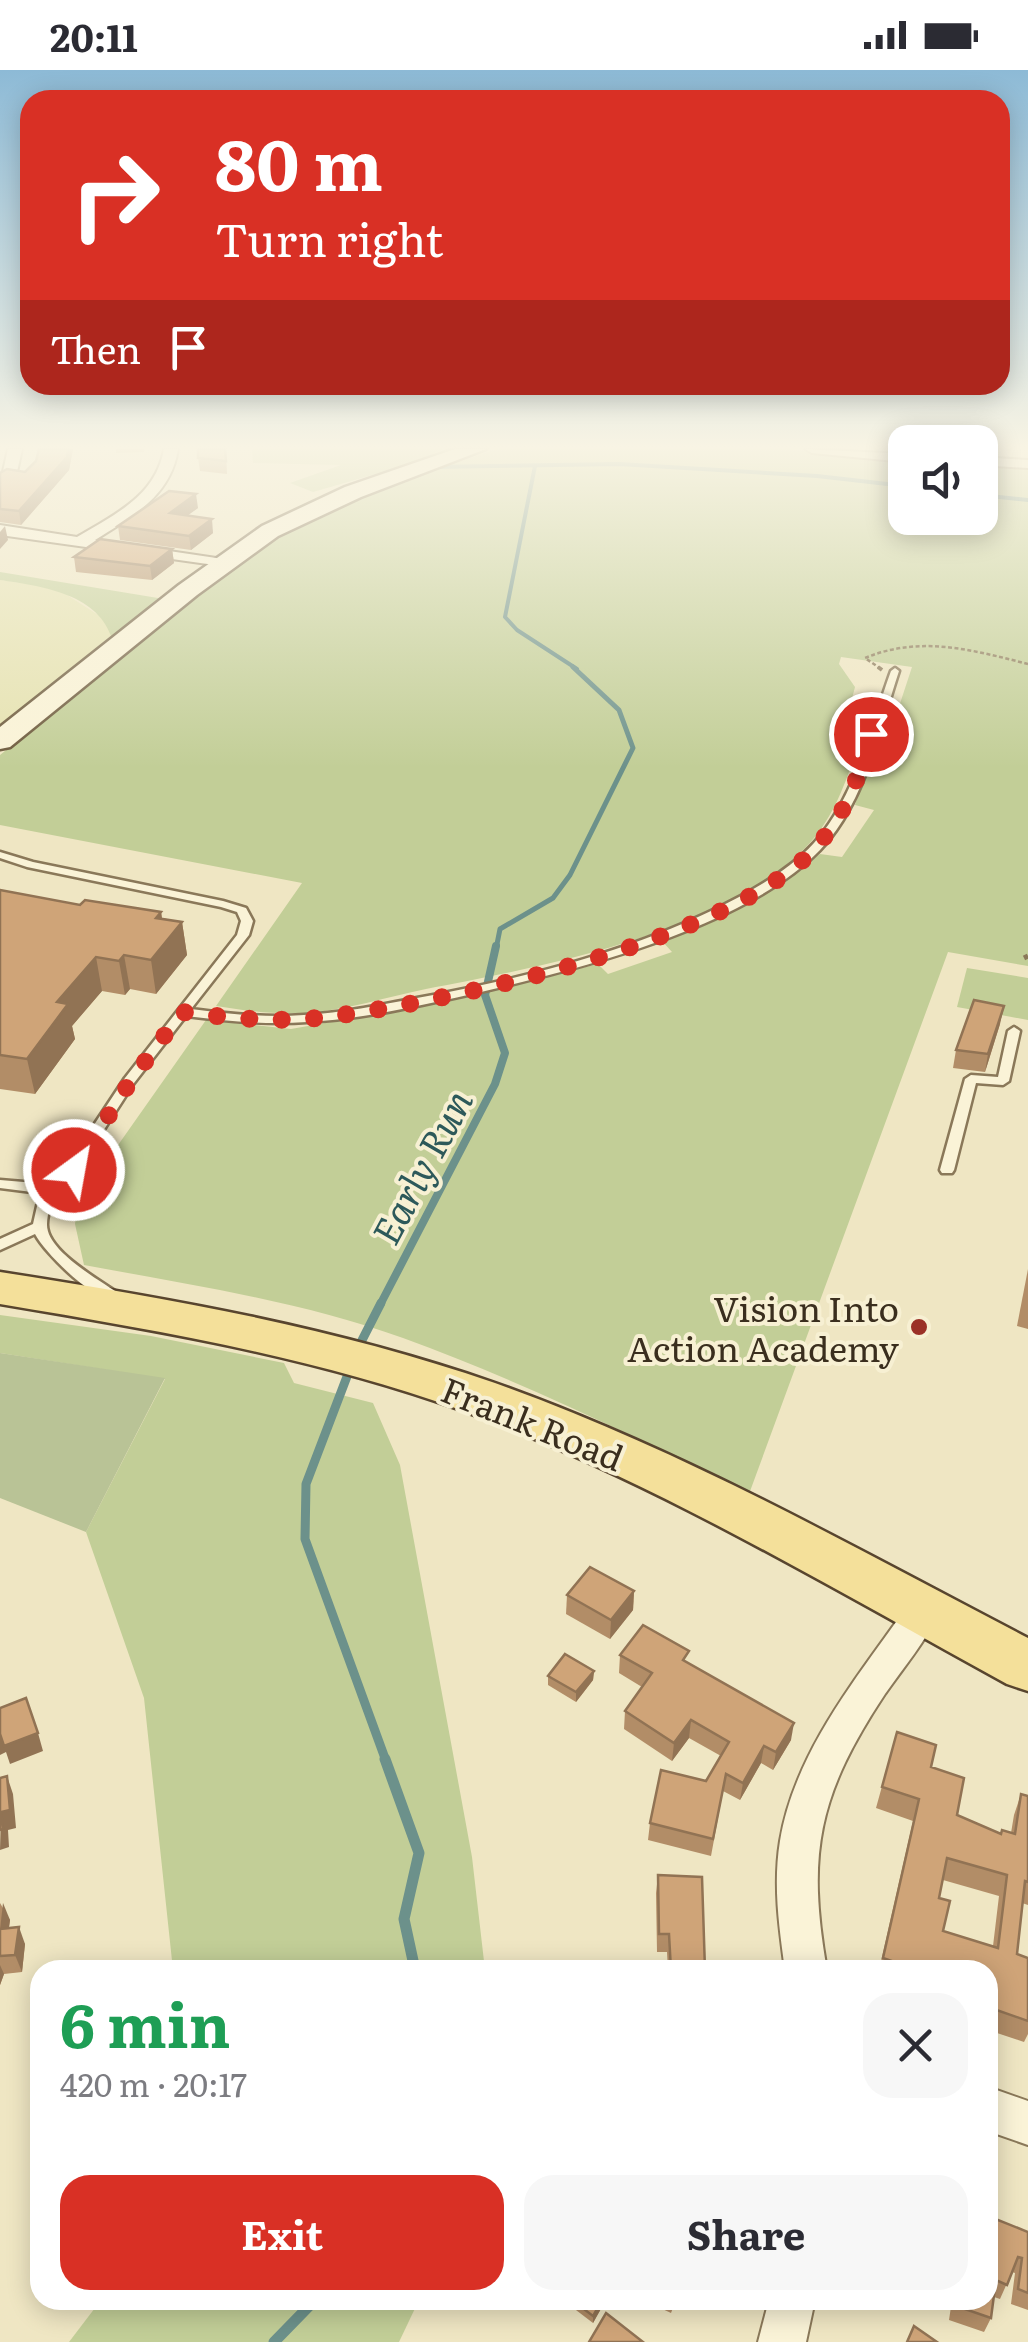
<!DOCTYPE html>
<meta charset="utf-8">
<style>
body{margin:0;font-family:Literata,serif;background:#f7f7f7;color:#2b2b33;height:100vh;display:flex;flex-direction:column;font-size:38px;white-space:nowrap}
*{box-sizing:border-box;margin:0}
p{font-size:32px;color:#7c7c81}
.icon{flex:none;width:55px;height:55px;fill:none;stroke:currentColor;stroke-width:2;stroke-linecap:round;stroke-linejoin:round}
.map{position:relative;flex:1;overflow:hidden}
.sheet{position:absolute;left:30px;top:1890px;width:968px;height:350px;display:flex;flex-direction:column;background:#fff;border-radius:30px;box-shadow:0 5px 25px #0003}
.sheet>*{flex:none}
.banner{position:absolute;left:20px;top:20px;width:990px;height:305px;border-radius:30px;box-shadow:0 5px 25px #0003;background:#d93025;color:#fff;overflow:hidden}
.controls{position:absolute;left:888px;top:355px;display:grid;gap:20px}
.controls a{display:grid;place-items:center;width:110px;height:110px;border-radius:20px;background:#fff;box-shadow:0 5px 25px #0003;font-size:50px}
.pin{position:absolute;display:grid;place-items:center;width:85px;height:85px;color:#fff;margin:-42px;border:5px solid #fff;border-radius:50%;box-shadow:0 2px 10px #0007}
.me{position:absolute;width:110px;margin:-55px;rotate:32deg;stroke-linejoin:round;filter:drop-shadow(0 0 8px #0008)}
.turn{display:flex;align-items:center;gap:35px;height:210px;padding:0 30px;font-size:45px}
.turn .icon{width:130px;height:130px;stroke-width:2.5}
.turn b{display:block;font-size:70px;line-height:85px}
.then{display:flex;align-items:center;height:95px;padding:0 30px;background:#0003;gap:20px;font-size:38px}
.round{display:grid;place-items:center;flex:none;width:105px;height:105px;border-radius:30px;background:#f7f7f7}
.headline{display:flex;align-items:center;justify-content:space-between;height:170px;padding:0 30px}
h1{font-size:60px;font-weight:700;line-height:75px;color:#1e9e55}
.button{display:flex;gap:20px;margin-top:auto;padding:20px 30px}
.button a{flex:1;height:115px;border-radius:30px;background:#d93025;color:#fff;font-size:40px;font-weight:700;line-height:115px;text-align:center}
.button a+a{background:#f7f7f7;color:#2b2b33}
.status{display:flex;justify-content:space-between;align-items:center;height:70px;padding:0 50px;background:#fff;direction:ltr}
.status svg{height:28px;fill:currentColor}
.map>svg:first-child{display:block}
.farmland{fill:#e5e2b0}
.green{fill:#c2ce97}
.cemetery{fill:#b9c396}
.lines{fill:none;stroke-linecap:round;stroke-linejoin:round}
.stream-far4{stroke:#6c918b;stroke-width:4}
.stream-far3{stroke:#6c918b;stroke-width:5}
.stream-far2{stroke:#6c918b;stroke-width:8}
.stream-far1{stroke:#6c918b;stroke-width:9}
.stream{stroke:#6c918b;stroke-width:11}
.lane-casing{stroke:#8a7859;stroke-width:5}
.street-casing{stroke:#8a7859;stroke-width:4}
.secondary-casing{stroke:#6c593c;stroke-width:5}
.primary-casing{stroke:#58452e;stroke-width:5}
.path-far2{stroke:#8a7859;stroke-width:2.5;stroke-dasharray:4 2.5;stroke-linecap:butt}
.path-far1{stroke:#8a7859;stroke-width:4;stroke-dasharray:5 4;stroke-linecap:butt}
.path{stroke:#8a7859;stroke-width:5;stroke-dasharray:8 5;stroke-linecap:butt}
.lane{fill:#faf3d7;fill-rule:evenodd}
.street{fill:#faf3d7;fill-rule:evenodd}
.secondary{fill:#faf3d7;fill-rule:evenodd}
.primary{fill:#f4e09a;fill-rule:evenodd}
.wall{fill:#b28d67;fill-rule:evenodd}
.shaded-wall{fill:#917354}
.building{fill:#cfa478;stroke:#917354;stroke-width:2.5;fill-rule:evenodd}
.route{stroke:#d93025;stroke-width:18;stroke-dasharray:0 32.4}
.poi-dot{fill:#9b3127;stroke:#f7f0d3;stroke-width:4}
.labels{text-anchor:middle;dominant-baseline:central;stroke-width:8;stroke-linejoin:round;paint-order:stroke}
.poi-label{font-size:35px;fill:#3a2e1e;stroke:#f7f0d3;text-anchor:end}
.street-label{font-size:35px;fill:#3a2e1e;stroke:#f7f0d3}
.water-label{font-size:38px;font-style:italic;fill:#2d595a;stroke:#f7f0d3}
</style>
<div class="status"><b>20:11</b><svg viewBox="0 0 49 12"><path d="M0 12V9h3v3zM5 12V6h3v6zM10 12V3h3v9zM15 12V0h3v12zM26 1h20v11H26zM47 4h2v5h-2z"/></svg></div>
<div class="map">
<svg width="1028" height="2272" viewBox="0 0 1028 2272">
<rect width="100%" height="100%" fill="#efe6c3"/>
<polygon class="farmland" points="0,510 56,518 106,550 111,566 0,657"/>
<g class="green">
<polygon points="252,379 444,379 407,395 313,422 290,413 341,395 253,393"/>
<path d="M496 379H787L905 391V448H980V394L1028 398V896L948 882 749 1424C637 1367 521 1311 403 1268 300 1231 191 1215 84 1195L75 1154 78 1132 206 950 291 959 433 934 598 894 608 904 672 882 662 871 743 836 820 784 842 787 874 740 855 735 877 665 889 667 912 597 841 587 839 594 855 617 844 660 862 663C848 706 835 751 800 783 712 865 541 897 426 919 387 927 346 940 307 943 276 945 247 941 216 936L302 813 0 755V685L241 490C318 437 408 410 496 379Z"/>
<path d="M0 502 164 529 98 580 111 566C96 523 40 516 0 510Z"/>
<polygon points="967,898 1028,908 1028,950 957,937"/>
<polygon points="0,1245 151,1266 284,1293 294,1313 373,1333 400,1395 472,1787 485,1900 173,1900 144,1628 86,1462 165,1309 0,1283"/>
<polygon points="101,2230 419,2230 399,2272 69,2272"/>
</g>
<polygon class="cemetery" points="0,1283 165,1308 86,1462 0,1428"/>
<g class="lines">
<g class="stream-far4">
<polyline points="535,396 505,547 517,560 577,599"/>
<polyline points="431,397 619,394 817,406 905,416"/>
<polyline points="980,425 1028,430"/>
</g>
<polyline class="stream-far3" points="496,879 500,859 553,828 570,805 633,678 619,640 573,597"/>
<polyline class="stream-far2" points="380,1235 495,1014 505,983 485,925 496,876"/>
<g class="stream-far1">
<polyline points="358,1278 381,1233"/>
<polyline points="351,1296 306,1414 305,1469 386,1691"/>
</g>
<g class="stream">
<polyline points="385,1689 419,1783 404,1849 415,1900"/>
<polyline points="274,2272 315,2230"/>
</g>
<defs>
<g id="lane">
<path d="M895 598 899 601C879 661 865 733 820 780 745 858 575 900 472 924 418 936 363 949 307 952 267 955 226 951 186 946L134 1013 67 1117 54 1122C52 1132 47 1143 47 1154 46 1181 101 1211 121 1225L123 1229 121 1233C98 1235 46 1185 35 1164L0 1180V1169L33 1154 40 1123 0 1118V1110L47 1114 57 1111 125 1008 237 865 241 851 237 842 221 837 27 797 0 788V782L33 792 223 831 246 838 253 851 249 865 191 939C229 944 267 948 304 945 342 943 380 935 417 928 527 908 642 879 741 826 767 812 794 795 814 773 856 726 870 659 891 601Z"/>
<polygon points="1014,957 1020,961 1009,1011 1003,1015 976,1013 954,1100 952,1103 942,1103 940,1100 965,1009 971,1005 998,1007 1008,961"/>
</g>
<g id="street">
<polygon points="8,379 22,379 17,402 0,415"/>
<path d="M164 379H178C171 426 132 447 95 470L223 489 229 491V497L0 465V455L77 467C114 445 156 426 164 379Z"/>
<polygon points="805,379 905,384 905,392 812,383"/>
<polygon points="980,387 1028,390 1028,398 980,395"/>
<path d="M923 1527 935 1531 940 1541C926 1571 904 1597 885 1624 819 1724 806 1782 827 1900H785C779 1857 773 1814 780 1771 795 1680 860 1604 911 1531Z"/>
<polygon points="988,2017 1028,2031 1028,2075 988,2061"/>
<polygon points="769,2230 815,2230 806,2272 758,2272"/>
</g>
<polygon id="secondary" points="455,379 486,379 361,427 278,466 197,525 10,677 0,679 0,657 179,515 262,456 345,417"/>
<path id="primary" d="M0 1202C167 1228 334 1257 495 1313 681 1379 853 1477 1028 1568V1621L1007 1614C828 1516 651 1409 458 1339 310 1286 155 1260 0 1234Z"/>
</defs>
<use href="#lane" class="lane-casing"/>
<use href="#street" class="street-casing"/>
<use href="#secondary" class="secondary-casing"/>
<use href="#primary" class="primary-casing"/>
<path class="path-far2" d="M881 599 865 588C920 565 973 580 1028 594"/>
<polyline class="path-far1" points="878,597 882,600"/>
<polyline class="path" points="1024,888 1028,886"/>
<use href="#lane" class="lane"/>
<use href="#street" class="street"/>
<use href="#secondary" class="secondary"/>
<use href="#primary" class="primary"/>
</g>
<g class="wall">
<polygon points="39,379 73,379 69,400 21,455 0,452 0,403 25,402 36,391"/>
<polygon points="116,379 144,379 144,382 116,383"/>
<polygon points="226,379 227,404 200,401 198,388"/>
<polygon points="198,438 187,445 213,463 191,480 120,470 118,456"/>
<polygon points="172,479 174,493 152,510 76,502 74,487"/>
<polygon points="0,820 80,835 161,842 162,848 182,852 187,885 156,924 130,919 125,925 102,921 72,956 75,969 35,1024 0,1019"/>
<polygon points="1000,954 985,1002 953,998 956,980"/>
<polygon points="1028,1199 1028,1259 1017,1256"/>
<polygon points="634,1521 633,1540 610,1569 566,1544 567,1525"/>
<polygon points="620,1585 688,1593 791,1670 773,1700 761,1693 740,1730 723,1721 711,1786 648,1770 650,1753 706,1711 721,1686 689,1668 672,1691 624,1659 625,1641 642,1617 619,1603"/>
<polygon points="594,1601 593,1610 576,1632 548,1615 548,1606"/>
<path d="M897 1662 931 1697 957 1745 1001 1764 1011 1763 1014 1745 1021 1724 1028 1726V1835L1022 1833 1017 1884 1028 1888V1964L1024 1972 988 1960V1900H879L913 1751 876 1738ZM943 1810 999 1826 993 1876 943 1861 939 1828Z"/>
<polygon points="658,1805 705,1900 668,1900 667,1882 657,1882 656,1823"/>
<polygon points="0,1833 10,1850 9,1858 25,1874 22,1902 4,1904 0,1915"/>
<polygon points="988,2146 1028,2162 1028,2240 1011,2234 1015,2203 1012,2202 1000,2229 994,2227 991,2248 984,2262 949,2250 952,2230 988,2230"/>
<polygon points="572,2230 604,2230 603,2235 593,2253 572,2237"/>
<polygon points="643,2230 676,2230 671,2243"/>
</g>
<g class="shaded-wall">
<polygon points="68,379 73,379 69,400 21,455 19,441"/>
<polygon points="196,424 198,438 172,457 170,443"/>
<polygon points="212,449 213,463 191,480 189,466"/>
<polygon points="5,456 8,470 0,479 0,462"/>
<polygon points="172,479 174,493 152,510 150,496"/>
<polygon points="161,842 165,872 182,852 187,885 156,924 151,890 156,848"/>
<polygon points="124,885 130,919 125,925 119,891"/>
<polygon points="96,887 102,921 72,956 75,969 35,1024 27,989 57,932"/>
<polygon points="1004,936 1000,954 985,1002 988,984"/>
<polygon points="634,1521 633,1540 610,1569 611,1550"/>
<polygon points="594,1601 593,1610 576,1632 576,1622"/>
<polygon points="691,1650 689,1668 672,1691 674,1673"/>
<polygon points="794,1653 791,1670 773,1700 776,1682"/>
<polygon points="38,1663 43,1681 10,1694 6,1682 0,1685 0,1664"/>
<polygon points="764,1676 761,1693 740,1730 743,1713"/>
<polygon points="7,1706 13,1724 16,1758 8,1760 9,1777 0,1780 1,1742"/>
<polygon points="3,1833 10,1850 6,1876 0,1860"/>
<polygon points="19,1857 25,1874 22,1902 15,1885"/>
<polygon points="0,1895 4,1904 0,1915"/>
<polygon points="602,2230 604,2230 603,2235 593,2253 593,2246"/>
</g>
<g class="building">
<polygon points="39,379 68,379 67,387 19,441 0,439 0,403 7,399 25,402 36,391"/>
<polygon points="198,379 225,379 226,391 198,388"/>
<polygon points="169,421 196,424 170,443 212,449 189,466 118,456"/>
<polygon points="100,469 172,479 150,496 74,487"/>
<polygon points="0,820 80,835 85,830 161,842 156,848 182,852 151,890 124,885 119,891 96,887 57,932 68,934 27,989 0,985"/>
<polygon points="974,930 1004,936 988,984 956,980"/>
<polygon points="590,1497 634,1521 611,1550 567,1525"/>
<polygon points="643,1555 689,1581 683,1590 794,1653 776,1682 764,1676 743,1713 726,1704 713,1769 650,1753 661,1700 706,1711 729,1672 691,1650 674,1673 625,1641 652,1603 620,1585"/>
<polygon points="565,1584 594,1601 576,1622 548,1606"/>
<polygon points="26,1628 38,1663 4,1676 0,1664 0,1638"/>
<path d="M897 1662 936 1675 931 1697 964 1708 957 1745 1001 1764 1002 1760 1015 1764 1021 1724 1028 1726V1812L1025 1811 1017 1884 1028 1888V1951L988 1937V1900H917L883 1888 919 1729 882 1717ZM947 1788 1007 1805 998 1878 943 1861 950 1831 939 1828Z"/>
<polygon points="7,1706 10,1740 1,1742 3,1759 0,1760 0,1708"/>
<polygon points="658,1805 702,1807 705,1900 671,1900 669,1864 659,1864"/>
<polygon points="19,1857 15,1885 0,1886 0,1859"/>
<polygon points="988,2146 1028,2162 1028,2223 1018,2219 1022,2188 1018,2187 1007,2215 996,2210 991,2248 956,2236 957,2230 988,2230"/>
<polygon points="572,2230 602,2230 593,2246"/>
<polygon points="606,2243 643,2272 589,2272"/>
<polygon points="914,2256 937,2272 907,2272"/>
</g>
<linearGradient id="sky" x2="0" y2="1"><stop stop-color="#8dbad6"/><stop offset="0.54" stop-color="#f8f4e4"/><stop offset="1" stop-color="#f8f4e4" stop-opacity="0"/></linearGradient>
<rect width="1028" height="698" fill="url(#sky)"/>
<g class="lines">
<path class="route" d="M74 1100 130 1012 182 942C230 948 278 953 326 947 449 932 732 870 815 778 846 744 859 707 871 664"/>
</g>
<circle class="poi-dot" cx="919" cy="1257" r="10"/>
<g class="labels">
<g class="poi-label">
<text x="899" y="1237">Vision Into<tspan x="899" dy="40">Action Academy</tspan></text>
</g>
<g class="street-label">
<text transform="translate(533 1352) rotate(22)">Frank Road</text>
</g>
<g class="water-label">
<text transform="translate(420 1096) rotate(-62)">Early Run</text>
</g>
</g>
</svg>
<div class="controls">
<a><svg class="icon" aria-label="sound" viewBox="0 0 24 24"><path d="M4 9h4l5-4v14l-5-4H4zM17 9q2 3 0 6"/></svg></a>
</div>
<div class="pin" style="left:871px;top:664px;background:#d93025"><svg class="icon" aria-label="arrive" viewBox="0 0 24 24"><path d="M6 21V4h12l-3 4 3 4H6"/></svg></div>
<svg class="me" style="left:74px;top:1100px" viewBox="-20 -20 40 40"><circle r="17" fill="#d93025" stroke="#fff" stroke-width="3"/><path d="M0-11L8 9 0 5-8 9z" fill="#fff"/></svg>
<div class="banner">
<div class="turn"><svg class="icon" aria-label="right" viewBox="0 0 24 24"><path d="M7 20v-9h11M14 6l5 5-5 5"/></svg><div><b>80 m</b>Turn right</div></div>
<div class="then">Then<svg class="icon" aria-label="arrive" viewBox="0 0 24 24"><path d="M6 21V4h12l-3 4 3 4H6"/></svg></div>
</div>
<section class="sheet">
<div class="headline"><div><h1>6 min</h1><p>420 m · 20:17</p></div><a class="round"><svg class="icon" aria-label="close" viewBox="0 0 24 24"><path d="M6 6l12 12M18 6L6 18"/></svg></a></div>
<div class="button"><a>Exit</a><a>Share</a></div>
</section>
</div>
